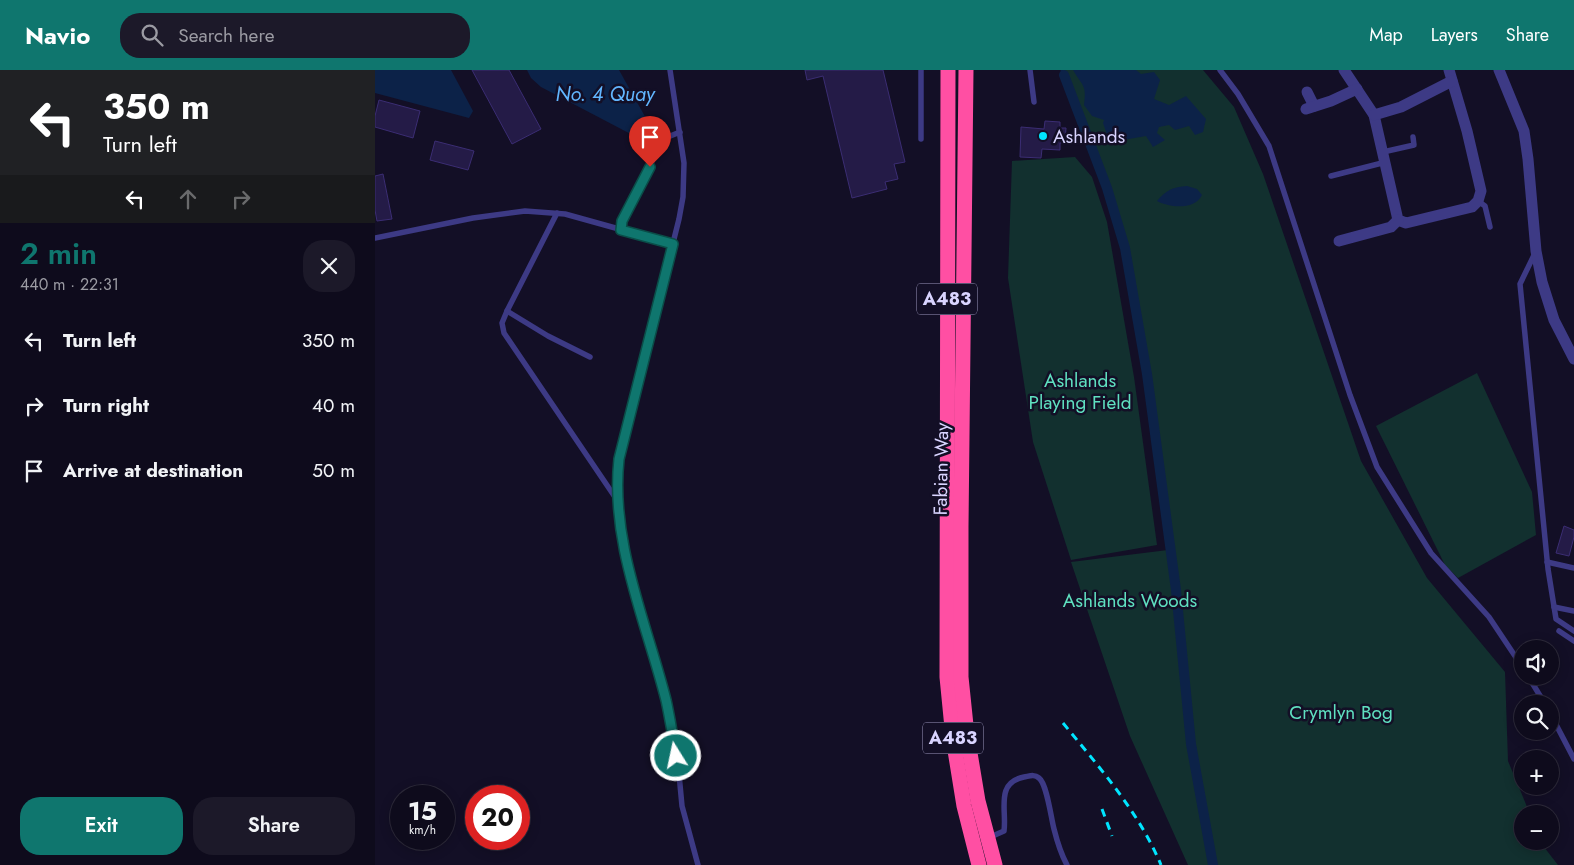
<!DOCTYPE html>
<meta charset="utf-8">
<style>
body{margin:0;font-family:Jost,sans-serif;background:#1c1929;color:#f1f3f6;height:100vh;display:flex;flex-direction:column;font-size:19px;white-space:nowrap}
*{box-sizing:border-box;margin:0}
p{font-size:16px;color:#9b9ba3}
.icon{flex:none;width:28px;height:28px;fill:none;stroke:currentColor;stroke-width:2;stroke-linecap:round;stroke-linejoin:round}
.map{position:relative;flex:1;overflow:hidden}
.panel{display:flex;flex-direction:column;background:#0e0b1c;width:375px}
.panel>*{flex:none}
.top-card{background:#202124;color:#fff;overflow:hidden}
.fabs{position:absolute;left:1139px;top:570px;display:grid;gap:10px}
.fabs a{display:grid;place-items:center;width:45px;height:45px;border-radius:50%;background:#0e0b1c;box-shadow:0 2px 12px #0003,0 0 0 1px #2e2b3b;font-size:25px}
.speed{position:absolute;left:15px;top:715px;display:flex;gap:10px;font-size:25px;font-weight:700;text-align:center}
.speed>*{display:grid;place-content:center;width:65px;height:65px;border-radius:50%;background:#0e0b1c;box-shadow:0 2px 12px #0003,0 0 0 1px #2e2b3b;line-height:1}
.speed small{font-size:12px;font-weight:400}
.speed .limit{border:8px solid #d22;background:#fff;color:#111}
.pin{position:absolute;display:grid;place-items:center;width:42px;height:42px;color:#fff;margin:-51px -21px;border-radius:50% 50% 50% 0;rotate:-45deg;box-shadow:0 0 5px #0007}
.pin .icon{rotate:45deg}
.me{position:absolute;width:55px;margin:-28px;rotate:350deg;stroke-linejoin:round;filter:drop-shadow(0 0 4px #0008)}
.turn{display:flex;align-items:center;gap:18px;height:105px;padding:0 20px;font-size:22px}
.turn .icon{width:65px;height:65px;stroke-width:2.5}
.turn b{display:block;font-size:35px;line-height:42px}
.lanes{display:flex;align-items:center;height:48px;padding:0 20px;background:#0003;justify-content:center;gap:25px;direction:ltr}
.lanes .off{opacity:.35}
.round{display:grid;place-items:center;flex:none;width:52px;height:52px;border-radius:20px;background:#1c1929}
.summary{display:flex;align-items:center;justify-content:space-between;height:85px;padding:0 20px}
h1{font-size:30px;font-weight:600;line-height:38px;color:#0f766e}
.primary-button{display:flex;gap:10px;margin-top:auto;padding:10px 20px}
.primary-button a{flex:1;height:58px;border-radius:20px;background:#0f766e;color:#fff;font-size:20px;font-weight:600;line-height:58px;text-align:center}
.primary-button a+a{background:#1c1929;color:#f1f3f6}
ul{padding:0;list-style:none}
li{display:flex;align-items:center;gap:15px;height:65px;padding:0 20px}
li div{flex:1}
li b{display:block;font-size:19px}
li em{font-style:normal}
header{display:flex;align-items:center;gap:30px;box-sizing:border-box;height:70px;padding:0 25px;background:#0f766e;color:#fff}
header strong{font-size:24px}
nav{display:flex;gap:28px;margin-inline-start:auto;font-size:18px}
.search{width:350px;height:45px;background:#1c1929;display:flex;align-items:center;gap:12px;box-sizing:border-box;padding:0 18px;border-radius:20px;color:#9b9ba3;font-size:19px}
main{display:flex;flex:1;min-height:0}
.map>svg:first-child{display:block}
.green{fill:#12302f}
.water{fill:#0c2248}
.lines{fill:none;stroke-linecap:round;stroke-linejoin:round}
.stream{stroke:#0c2248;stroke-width:3}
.canal{stroke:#0c2248;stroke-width:10}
.building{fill:#241b47;stroke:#3b2d73}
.lane{stroke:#3d3a85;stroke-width:5.5}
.street{stroke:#3d3a85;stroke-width:11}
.highway{stroke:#ff4fa3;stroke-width:15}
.rail{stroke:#00e5ff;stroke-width:3;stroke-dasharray:8 6;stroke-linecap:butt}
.route-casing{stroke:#0a4d48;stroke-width:12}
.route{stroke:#0f766e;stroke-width:9}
.poi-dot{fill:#00e5ff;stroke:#130f26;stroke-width:2}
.labels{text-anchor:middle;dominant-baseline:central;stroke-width:5;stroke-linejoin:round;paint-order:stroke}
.shield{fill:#130f26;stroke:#9e99be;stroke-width:1}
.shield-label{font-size:18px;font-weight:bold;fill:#d9d4ff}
.poi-label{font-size:19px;fill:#d9d4ff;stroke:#130f26;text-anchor:start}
.park-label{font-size:19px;fill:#5fe0c0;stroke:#130f26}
.street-label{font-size:19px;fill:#d9d4ff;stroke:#130f26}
.water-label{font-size:20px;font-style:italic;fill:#62b6ff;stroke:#130f26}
</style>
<header>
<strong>Navio</strong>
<div class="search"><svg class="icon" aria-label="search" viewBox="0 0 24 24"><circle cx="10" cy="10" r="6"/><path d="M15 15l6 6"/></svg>Search here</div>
<nav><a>Map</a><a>Layers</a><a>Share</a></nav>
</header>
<main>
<section class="panel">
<div class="top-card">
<div class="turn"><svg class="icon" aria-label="left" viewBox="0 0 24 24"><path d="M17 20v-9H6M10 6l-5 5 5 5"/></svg><div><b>350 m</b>Turn left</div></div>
<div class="lanes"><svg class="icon" aria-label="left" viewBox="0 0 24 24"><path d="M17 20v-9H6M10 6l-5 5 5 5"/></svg><svg class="icon off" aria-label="ahead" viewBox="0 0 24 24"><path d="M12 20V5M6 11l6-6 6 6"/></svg><svg class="icon off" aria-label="right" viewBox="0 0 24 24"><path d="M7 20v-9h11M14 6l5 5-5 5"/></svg></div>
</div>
<div class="summary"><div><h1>2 min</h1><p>440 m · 22:31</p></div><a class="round"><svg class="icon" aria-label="close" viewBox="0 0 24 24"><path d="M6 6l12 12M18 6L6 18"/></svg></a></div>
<ul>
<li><svg class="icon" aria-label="left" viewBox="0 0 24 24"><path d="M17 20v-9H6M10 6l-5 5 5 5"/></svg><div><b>Turn left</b></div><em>350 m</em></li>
<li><svg class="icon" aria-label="right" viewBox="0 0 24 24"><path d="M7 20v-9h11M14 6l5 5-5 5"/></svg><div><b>Turn right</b></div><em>40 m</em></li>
<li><svg class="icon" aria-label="arrive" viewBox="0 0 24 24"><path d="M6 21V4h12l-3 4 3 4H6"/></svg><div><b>Arrive at destination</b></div><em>50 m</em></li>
</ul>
<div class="primary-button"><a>Exit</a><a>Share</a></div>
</section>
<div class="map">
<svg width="1199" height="795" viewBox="0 0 1199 795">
<rect width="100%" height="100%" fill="#130f26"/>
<g class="green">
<polygon points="687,0 828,0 859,37 888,104 986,391 1052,508 1130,602 1133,691 1155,744 1148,744 1148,771 1166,771 1169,777 1183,795 838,795 816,674 801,520 772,304 750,178 732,118"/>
<polygon points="700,87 717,107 732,152 759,307 782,475 696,490 658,372 633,208 637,91"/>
<polygon points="1102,303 1157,422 1161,465 1083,508 1070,495 1001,356"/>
<polygon points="793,480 814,674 836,795 813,795 755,666 696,492"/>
</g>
<g class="water">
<polygon points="0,0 76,0 98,41 94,48 0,23"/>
<polygon points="152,0 244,0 282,68 269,71 166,17 156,8"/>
<path d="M698 0H761L766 4 779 2 785 10 779 29 794 35 811 26 831 49 828 62 820 65 814 56 800 60 794 55 784 57 782 63 790 70 778 77 771 66 748 70 732 65 728 53 729 50 717 46 709 35C712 14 707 16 698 0Z"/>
<path d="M812 116 822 119 827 125C820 140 795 138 782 131 791 120 798 117 812 116Z"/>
</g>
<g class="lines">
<polyline class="stream" points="687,0 689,5"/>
<polyline class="canal" points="689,5 732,118 750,178 772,304 801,520 816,674 838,795"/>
</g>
<g class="building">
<polygon points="97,0 134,0 166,59 137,74"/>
<polygon points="430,0 508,0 530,92 519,94 523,109 510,112 512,119 477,128 448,6 432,10"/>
<polygon points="4,30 45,41 38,68 0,57 0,46"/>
<polygon points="670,51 685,52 685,58 691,58 690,73 685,73 685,80 667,79 666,88 645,87 646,57 669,59"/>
<polygon points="60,71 99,81 93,100 55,90"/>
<polygon points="8,104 17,149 2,151 0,140 0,106"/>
<polygon points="1189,456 1199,460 1199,467 1194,486 1181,483"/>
</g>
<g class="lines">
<g class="lane">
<polyline points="295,0 309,93 308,127 304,149 244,389 242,409 245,462 256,506 291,631 304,704 307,736 323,795"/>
<polyline points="546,0 546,69"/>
<polyline points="655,0 659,32"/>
<polyline points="845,0 863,24 894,76 975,325 1002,397 1056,483 1114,547 1148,598"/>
<polyline points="1008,82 1039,75 1038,67"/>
<polyline points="956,106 1011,92"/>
<polyline points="1103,131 1110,136 1115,157"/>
<polyline points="182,143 132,241 127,253 129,263 242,430"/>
<polyline points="245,159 247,151 288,69 305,62"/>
<polyline points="0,168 98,148 150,141 190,144 298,174"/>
<polyline points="1160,183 1145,214 1173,499 1181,549 1199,561"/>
<polyline points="132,241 173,266 215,287"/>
<polyline points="1172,492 1199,498"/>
<polyline points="1179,537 1199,541"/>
<polyline points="1184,561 1199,571"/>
<polyline points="1153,606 1170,634"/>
<polyline points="1175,643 1199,689"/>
<path d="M613 768 629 761C632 740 620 713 649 707 655 706 659 704 664 708 672 714 676 748 679 759 682 771 686 784 692 795"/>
</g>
<g class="street">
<polyline points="969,0 999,45 1023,150 1031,153 1097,137 1103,131 1106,121 1092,61 1074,0"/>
<polyline points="1124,0 1149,61 1153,89 1161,181 1167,212 1179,250 1199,289"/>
<polyline points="932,22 939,36"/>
<polyline points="931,39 956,31 982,19"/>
<polyline points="999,45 1026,37 1077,11"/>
<polyline points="964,171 1016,157 1023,150"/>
</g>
<g class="highway">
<polyline points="573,0 572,607 578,668 589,736 604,795"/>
<polyline points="591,0 586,457 586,607 592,665 603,731 620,795"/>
</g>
<g class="rail">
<path d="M688 653C724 697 764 742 786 795"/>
<polyline points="727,739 737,766"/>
</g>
</g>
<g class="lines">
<defs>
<path id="route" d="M275 97 247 151 246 160 298 174 244 389C235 472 271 551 291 630 295 648 298 667 301 686"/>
</defs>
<use href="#route" class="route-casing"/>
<use href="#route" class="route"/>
</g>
<circle class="poi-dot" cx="668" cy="66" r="5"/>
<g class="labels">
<g class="shield">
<rect x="542" y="213.5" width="60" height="31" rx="4"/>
<rect x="548" y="652.5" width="60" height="31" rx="4"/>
</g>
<g class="shield-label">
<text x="572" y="229">A483</text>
<text x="578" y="668">A483</text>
</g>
<g class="poi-label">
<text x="678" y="66">Ashlands</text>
</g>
<g class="park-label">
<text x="705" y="310">Ashlands<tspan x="705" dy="22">Playing Field</tspan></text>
<text x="755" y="530">Ashlands Woods</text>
<text x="966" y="642">Crymlyn Bog</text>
</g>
<g class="street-label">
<text transform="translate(566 399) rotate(-89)">Fabian Way</text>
</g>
<g class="water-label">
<text x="230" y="24">No. 4 Quay</text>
</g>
</g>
</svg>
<div class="fabs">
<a><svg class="icon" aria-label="sound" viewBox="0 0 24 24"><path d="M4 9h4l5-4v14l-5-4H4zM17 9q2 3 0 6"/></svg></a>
<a><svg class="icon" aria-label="search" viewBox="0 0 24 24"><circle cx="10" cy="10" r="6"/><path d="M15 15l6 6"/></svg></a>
<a>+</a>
<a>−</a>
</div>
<div class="speed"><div>15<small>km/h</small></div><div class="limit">20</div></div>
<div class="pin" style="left:275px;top:97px;background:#d93025"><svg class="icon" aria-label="arrive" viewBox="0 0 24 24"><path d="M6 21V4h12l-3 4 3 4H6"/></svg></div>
<svg class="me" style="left:301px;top:686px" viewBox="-20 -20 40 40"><circle r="17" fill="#0f766e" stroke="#fff" stroke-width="3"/><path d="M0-11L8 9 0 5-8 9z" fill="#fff"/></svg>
</div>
</main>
